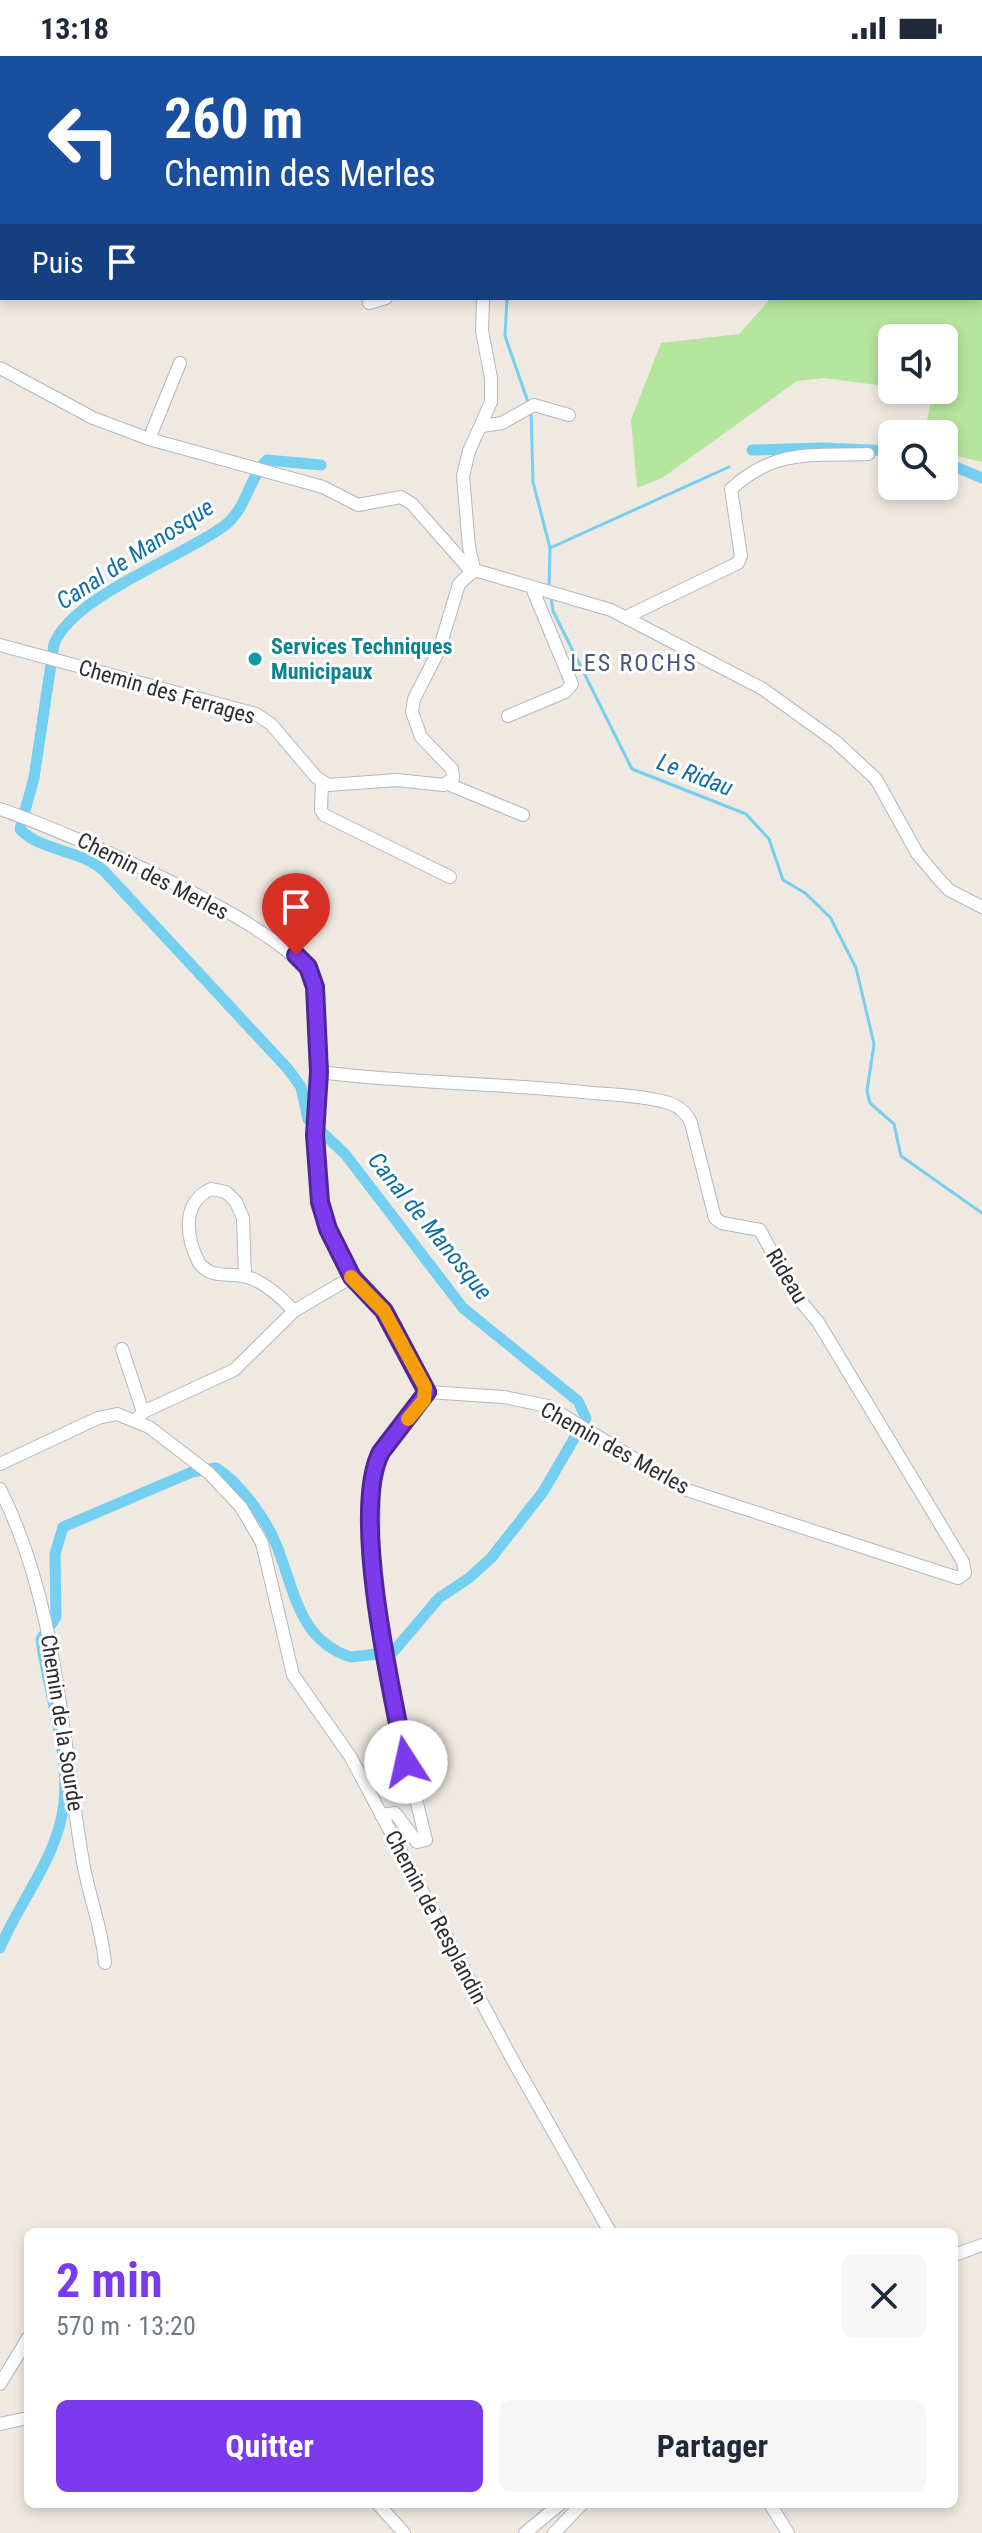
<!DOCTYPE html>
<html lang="fr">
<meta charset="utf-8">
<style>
body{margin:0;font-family:"Roboto Condensed",sans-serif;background:#f6f6f7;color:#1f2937;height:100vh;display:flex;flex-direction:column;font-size:30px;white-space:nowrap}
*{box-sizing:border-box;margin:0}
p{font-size:26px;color:#747a83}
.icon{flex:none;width:44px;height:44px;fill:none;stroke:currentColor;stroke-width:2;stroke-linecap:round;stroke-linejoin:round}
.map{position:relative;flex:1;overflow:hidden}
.panel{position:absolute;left:24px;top:2172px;width:934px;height:280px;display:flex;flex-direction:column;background:#fff;border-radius:12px;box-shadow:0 4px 12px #0003}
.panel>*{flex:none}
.top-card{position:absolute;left:0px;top:0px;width:982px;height:244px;box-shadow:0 4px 12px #0003;background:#1a4fa0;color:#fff;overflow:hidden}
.buttons{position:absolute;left:878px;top:268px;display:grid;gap:16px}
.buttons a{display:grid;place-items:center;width:80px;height:80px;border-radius:12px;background:#fff;box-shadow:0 4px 12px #0003;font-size:40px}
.pin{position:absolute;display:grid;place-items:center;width:68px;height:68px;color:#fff;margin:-82px -34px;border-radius:50% 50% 50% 0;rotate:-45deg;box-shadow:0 0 8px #0007}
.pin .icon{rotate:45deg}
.me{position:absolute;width:88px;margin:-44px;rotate:350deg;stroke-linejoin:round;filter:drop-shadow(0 0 6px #0008)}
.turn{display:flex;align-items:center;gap:28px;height:168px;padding:0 32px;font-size:36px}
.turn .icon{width:104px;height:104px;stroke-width:2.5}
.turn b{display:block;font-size:56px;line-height:68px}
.then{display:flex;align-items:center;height:76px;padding:0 32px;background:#0003;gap:16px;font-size:30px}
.round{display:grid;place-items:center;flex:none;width:84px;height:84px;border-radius:12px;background:#f6f6f7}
.summary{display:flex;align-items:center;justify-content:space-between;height:136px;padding:0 32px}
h1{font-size:48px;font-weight:700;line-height:60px;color:#7c3aed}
.cta{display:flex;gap:16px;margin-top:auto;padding:16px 32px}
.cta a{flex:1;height:92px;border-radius:12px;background:#7c3aed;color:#fff;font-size:32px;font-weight:700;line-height:92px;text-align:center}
.cta a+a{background:#f6f6f7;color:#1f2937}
.status{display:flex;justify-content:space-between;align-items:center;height:56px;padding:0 40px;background:#fff;direction:ltr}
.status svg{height:22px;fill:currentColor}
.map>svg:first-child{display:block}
.green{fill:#b6e59e}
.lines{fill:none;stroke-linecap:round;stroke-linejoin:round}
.stream{stroke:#75cff0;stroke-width:3}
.canal{stroke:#75cff0;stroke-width:11}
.minor-casing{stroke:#b4b7c1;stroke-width:14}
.minor{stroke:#fff;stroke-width:12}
.route-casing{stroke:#51269a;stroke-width:20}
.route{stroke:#7c3aed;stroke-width:14}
.slow{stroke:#f59e0b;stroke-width:14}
.culture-dot{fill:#0f9aa8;stroke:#fff;stroke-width:3}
.labels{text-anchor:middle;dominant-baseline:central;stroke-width:6;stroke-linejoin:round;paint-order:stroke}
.culture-label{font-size:22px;font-weight:bold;fill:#0d838f;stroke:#fff;text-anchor:start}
.street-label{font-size:22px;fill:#2e2e2e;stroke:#fff}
.water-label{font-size:24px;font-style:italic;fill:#0d6fa3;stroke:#fff}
.neighbourhood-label{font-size:24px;letter-spacing:2px;fill:#4d5680;stroke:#fff}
</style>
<div class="status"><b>13:18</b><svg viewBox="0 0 49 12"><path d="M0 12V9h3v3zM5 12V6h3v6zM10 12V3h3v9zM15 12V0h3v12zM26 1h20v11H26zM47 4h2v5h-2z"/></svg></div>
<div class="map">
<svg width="982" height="2477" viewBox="0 0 982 2477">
<rect width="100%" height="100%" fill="#efe9e1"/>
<polygon class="green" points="982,36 982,406 944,397 944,378 924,378 933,337 917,334 944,334 944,282 892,282 892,331 824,322 797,325 662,422 637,432 631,364 661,287 739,278 771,242 980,242"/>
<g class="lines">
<g class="stream">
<polyline points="488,0 489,2"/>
<polyline points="507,242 505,280 528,346"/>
<polyline points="531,353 533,426 550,492 549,531"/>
<polyline points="550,492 729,411"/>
<polyline points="551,542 553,555 632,713 746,758 769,783 783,824 805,837 830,861 856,912 874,988 867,1035 870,1047 894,1068 901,1100 982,1157"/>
</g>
<g class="canal">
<polyline points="752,394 822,392 892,395"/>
<polyline points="944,406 982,422"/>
<path d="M0 1892C20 1844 58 1801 64 1747 69 1693 48 1636 41 1583L56 1561 55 1498 63 1471 192 1416 216 1412C239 1426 266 1463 276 1488 294 1531 298 1585 351 1601L393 1596 439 1542 469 1522 491 1502 543 1436 586 1362 578 1345 463 1252 345 1098 308 1063 301 1031 288 1013 105 816C82 793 41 796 20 773L34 722 54 588C72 541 182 501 224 470 247 453 248 423 267 404L321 409"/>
</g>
<defs>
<g id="minor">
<polyline points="427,0 428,2"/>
<polyline points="369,247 386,242"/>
<polyline points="0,312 93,362 149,383 323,431 358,449 401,441 412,448 472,516 478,515 611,554 763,633 835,685 876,723 917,797 937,821 949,834 982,851"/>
<polyline points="482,370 502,367 534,349 569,359"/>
<polyline points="149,383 180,307"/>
<polyline points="473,508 469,491 463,420 469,395 491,346 491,322 482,275 483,242"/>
<path d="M626 561 738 507 741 500 731 433C776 392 811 400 868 398"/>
<polyline points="0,589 256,658 271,668 316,721 328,729 397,724 444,729 453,722 452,713 421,681 412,656 414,643 439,594 459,528 472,516"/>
<polyline points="508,660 565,636 572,628 532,532"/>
<polyline points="322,726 321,754 324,759 450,821"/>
<polyline points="448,728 523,759"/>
<path d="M0 753C58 773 305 874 315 931L320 1146 328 1173 352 1221 384 1255 427 1336 504 1341 548 1350 684 1433 958 1522 965 1517 963 1506 818 1266 793 1236 760 1174 722 1167 715 1162 691 1067C687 1057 680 1051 669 1047 642 1039 611 1039 583 1036 495 1027 407 1027 319 1016"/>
<path d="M245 1220 243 1162 236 1146 226 1136 211 1133C181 1147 186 1181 199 1207 214 1225 229 1215 247 1221 265 1226 281 1241 294 1255"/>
<polyline points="122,1293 143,1356"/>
<polyline points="136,1364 143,1356 234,1314 294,1255 352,1221"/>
<polyline points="0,1408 98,1362 117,1358 149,1371 209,1417 241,1451 262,1487 293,1619 350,1700 511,2001 610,2176"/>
<path d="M0 1433C57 1546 61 1676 82 1800 87 1836 102 1870 105 1907"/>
<polyline points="381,1759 395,1757 417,1786 426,1784 405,1698 372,1522 375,1407 427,1336"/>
<polyline points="954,2199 982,2189"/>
<polyline points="0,2328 28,2282"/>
<polyline points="0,2368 28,2362"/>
<polyline points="378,2448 404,2477"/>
<polyline points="770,2448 788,2477"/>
<polyline points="525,2477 560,2448"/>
<polyline points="554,2477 582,2448"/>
</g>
</defs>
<use href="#minor" class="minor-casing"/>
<use href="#minor" class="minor"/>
</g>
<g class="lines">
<defs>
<path id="route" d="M296 899 308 911 315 931 319 1016 315 1079 320 1146 328 1173 352 1221 384 1255 427 1336 381 1396C350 1455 392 1638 406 1706"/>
</defs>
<use href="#route" class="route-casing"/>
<use href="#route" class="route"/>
<polyline class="slow" points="351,1221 384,1255 425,1331 424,1344 408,1363"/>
</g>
<circle class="culture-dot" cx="255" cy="603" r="8"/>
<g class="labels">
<g class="culture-label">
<text x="271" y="590">Services Techniques<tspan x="271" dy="25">Municipaux</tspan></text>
</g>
<g class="street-label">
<text transform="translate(167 636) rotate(16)">Chemin des Ferrages</text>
<text transform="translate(153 820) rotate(27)">Chemin des Merles</text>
<text transform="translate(787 1220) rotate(59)">Rideau</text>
<text transform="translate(615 1392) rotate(29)">Chemin des Merles</text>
<text transform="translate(62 1667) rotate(81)">Chemin de la Sourde</text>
<text transform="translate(436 1861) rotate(62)">Chemin de Resplandin</text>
</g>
<g class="water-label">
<text transform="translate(135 498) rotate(-33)">Canal de Manosque</text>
<text transform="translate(695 719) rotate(21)">Le Ridau</text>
<text transform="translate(430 1170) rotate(51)">Canal de Manosque</text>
</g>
<g class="neighbourhood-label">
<text x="634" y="607">LES ROCHS</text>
</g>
</g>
</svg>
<div class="buttons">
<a><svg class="icon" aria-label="sound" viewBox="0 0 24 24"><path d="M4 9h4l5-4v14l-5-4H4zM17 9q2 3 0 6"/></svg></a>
<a><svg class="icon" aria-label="search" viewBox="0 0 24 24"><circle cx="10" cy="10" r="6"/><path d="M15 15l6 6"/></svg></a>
</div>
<div class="pin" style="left:296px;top:899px;background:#d93025"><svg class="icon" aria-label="arrive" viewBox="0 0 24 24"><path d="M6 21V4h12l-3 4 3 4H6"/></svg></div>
<svg class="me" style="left:406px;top:1706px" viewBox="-20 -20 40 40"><circle r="19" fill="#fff"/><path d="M0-13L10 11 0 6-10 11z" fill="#7c3aed"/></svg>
<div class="top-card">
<div class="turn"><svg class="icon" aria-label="left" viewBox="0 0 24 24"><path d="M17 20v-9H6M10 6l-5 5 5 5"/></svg><div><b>260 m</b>Chemin des Merles</div></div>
<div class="then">Puis<svg class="icon" aria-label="arrive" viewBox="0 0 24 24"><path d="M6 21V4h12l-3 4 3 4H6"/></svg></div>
</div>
<section class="panel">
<div class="summary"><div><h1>2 min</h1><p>570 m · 13:20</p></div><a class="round"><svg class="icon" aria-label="close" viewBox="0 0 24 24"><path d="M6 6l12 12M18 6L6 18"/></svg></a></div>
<div class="cta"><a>Quitter</a><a>Partager</a></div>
</section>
</div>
